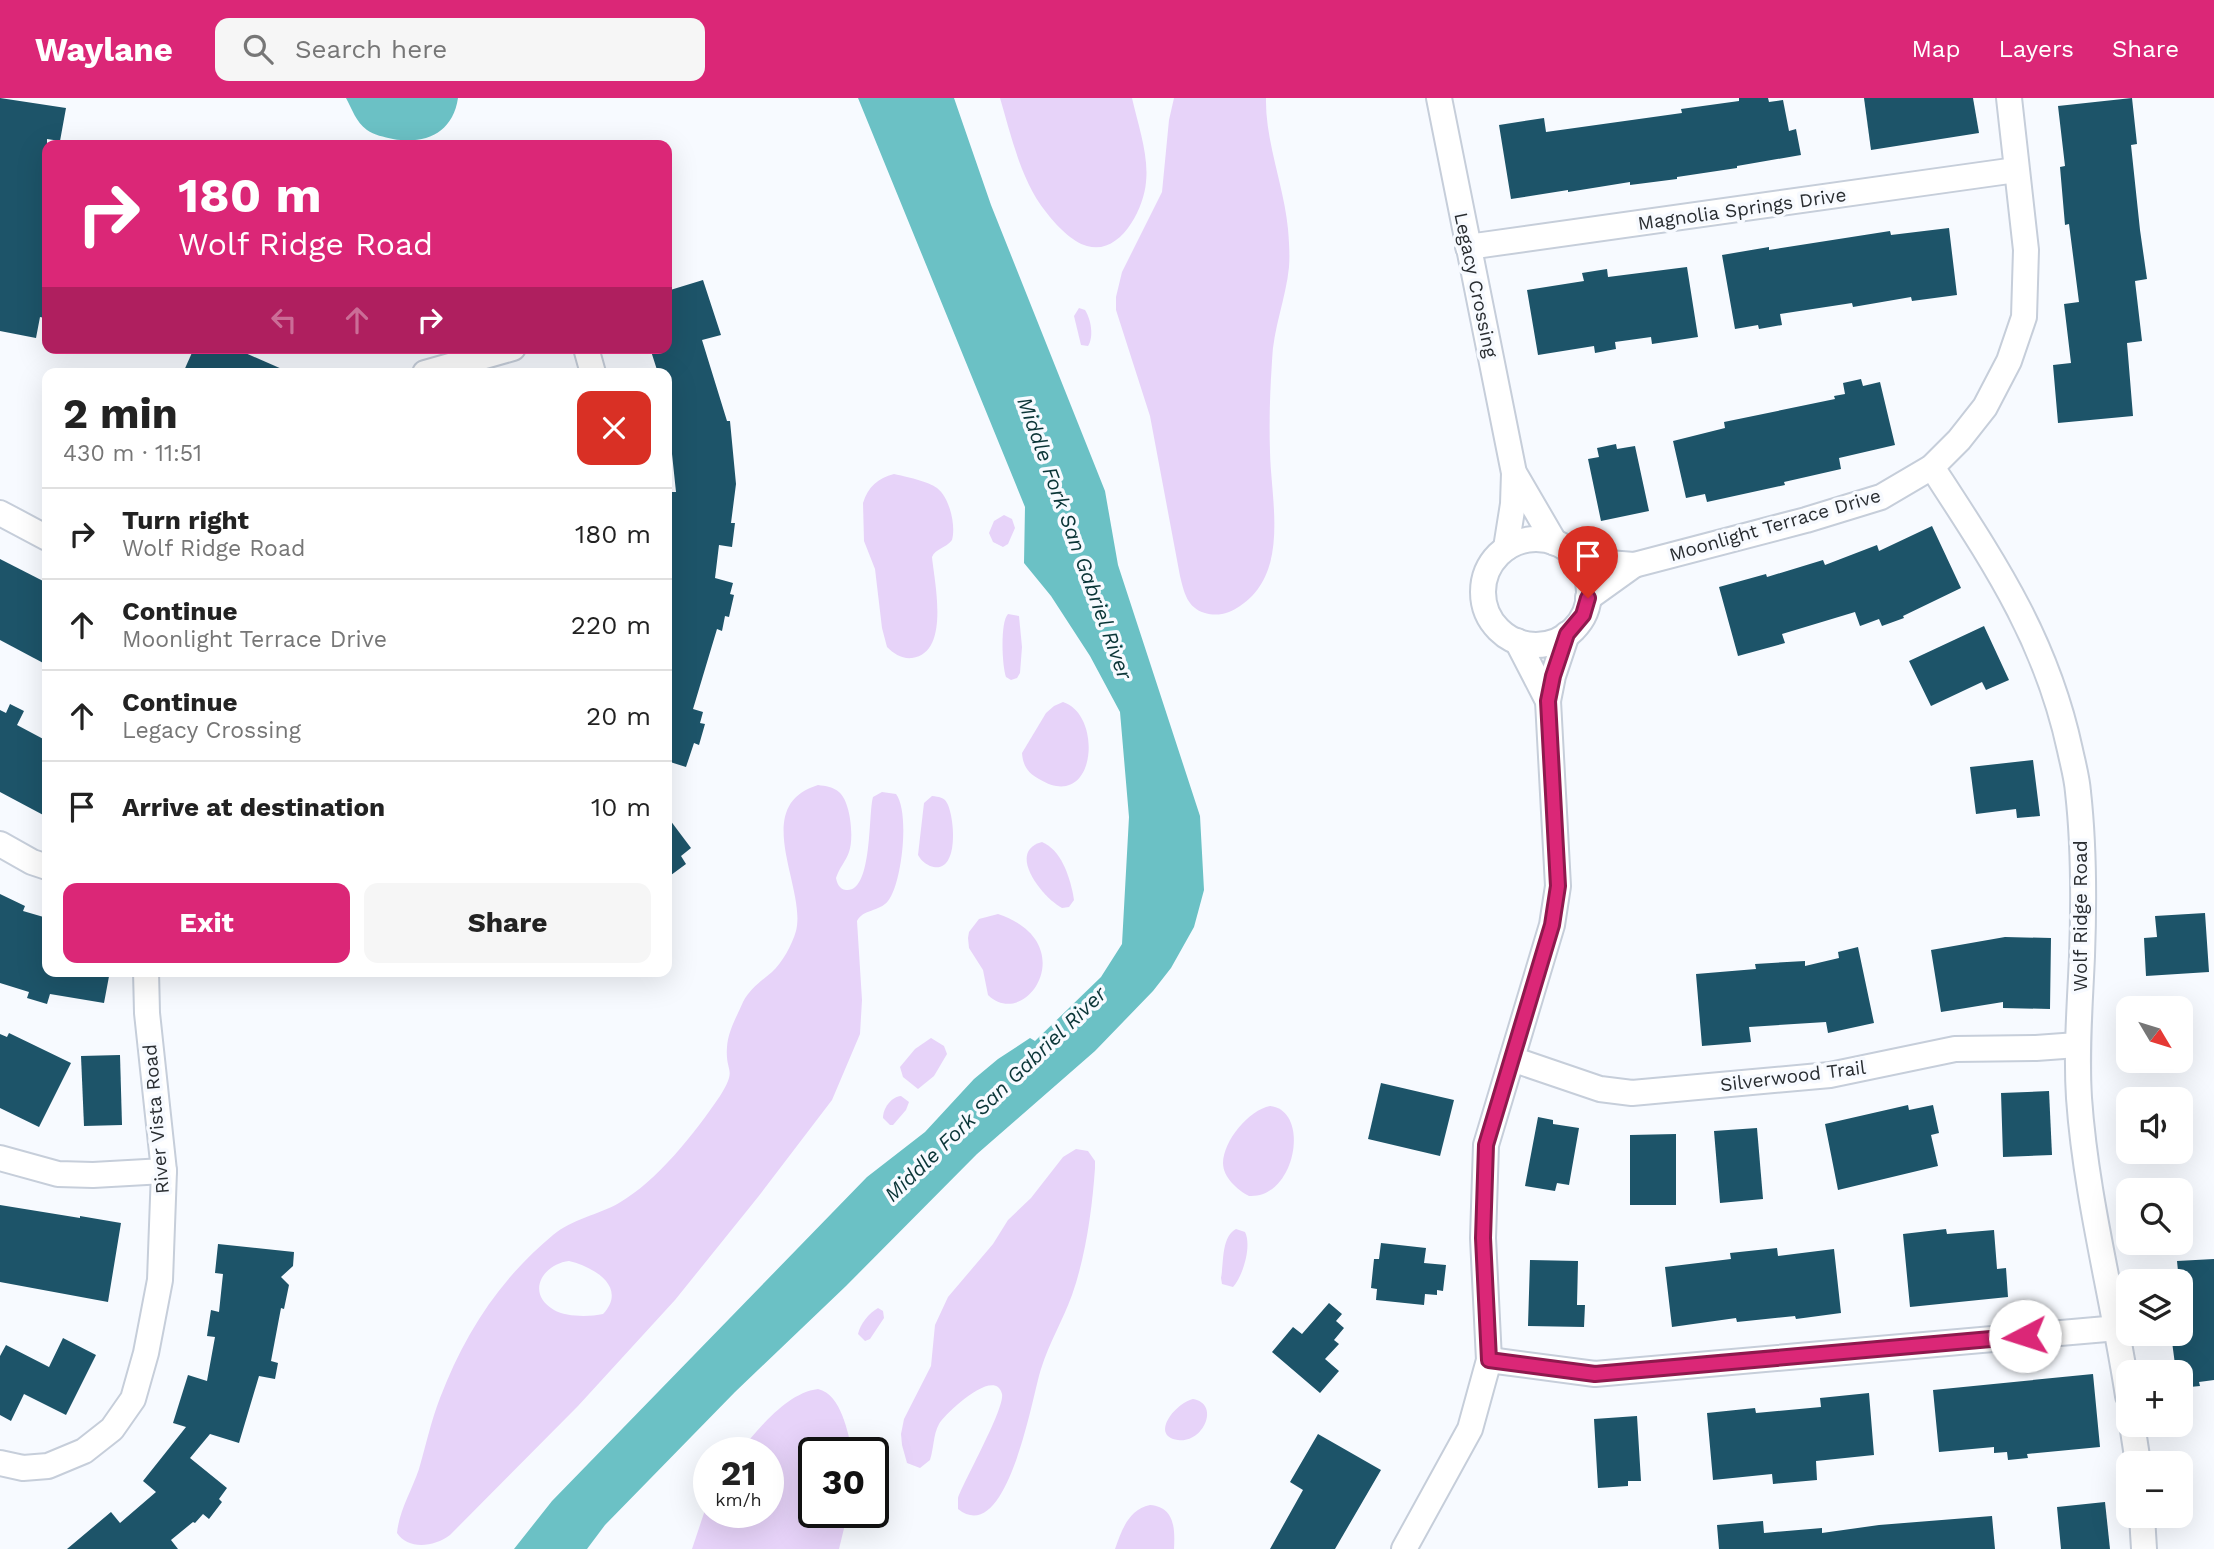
<!DOCTYPE html>
<meta charset="utf-8">
<style>
body{margin:0;font-family:"Work Sans",sans-serif;background:#f6f6f6;color:#222;height:100vh;display:flex;flex-direction:column;font-size:26px;white-space:nowrap}
*{box-sizing:border-box;margin:0}
p{font-size:23px;color:#767676}
.icon{flex:none;width:38px;height:38px;fill:none;stroke:currentColor;stroke-width:2;stroke-linecap:round;stroke-linejoin:round}
.map{position:relative;flex:1;overflow:hidden}
.side{position:absolute;left:42px;top:270px;width:630px;height:609px;display:flex;flex-direction:column;background:#fff;border-radius:14px;box-shadow:0 7px 28px #0002}
.side>*{flex:none}
.hud{position:absolute;left:42px;top:42px;width:630px;height:214px;border-radius:14px;box-shadow:0 7px 28px #0002;background:#db2777;color:#fff;overflow:hidden}
.needle{width:46px;rotate:128deg}
.buttons{position:absolute;left:2116px;top:898px;display:grid;gap:14px}
.buttons a{display:grid;place-items:center;width:77px;height:77px;border-radius:14px;background:#fff;box-shadow:0 7px 28px #0002;font-size:35px}
.speed{position:absolute;left:693px;top:1339px;display:flex;gap:14px;font-size:35px;font-weight:700;text-align:center}
.speed>*{display:grid;place-content:center;width:91px;height:91px;border-radius:50%;background:#fff;box-shadow:0 7px 28px #0002;line-height:1}
.speed small{font-size:18px;font-weight:400}
.speed .limit{border:4px solid #111;border-radius:10px;background:#fff;color:#111}
.pin{position:absolute;display:grid;place-items:center;width:60px;height:60px;color:#fff;margin:-72px -30px;border-radius:50% 50% 50% 0;rotate:-45deg;box-shadow:0 0 7px #0007}
.pin .icon{rotate:45deg}
.me{position:absolute;width:77px;margin:-38px;rotate:265deg;stroke-linejoin:round;filter:drop-shadow(0 0 5px #0008)}
.turn{display:flex;align-items:center;gap:24px;height:147px;padding:0 21px;font-size:32px}
.turn .icon{width:91px;height:91px;stroke-width:2.5}
.turn b{display:block;font-size:49px;line-height:60px}
.lanes{display:flex;align-items:center;height:66px;padding:0 21px;background:#0003;justify-content:center;gap:35px;direction:ltr}
.lanes .off{opacity:.35}
.round{display:grid;place-items:center;flex:none;width:74px;height:74px;border-radius:14px;background:#f6f6f6}
.summary{display:flex;align-items:center;justify-content:space-between;height:119px;padding:0 21px}
h1{font-size:42px;font-weight:700;line-height:52px}
.primary-button{display:flex;gap:14px;margin-top:auto;padding:14px 21px}
.primary-button a{flex:1;height:80px;border-radius:14px;background:#db2777;color:#fff;font-size:28px;font-weight:700;line-height:80px;text-align:center}
.primary-button a+a{background:#f6f6f6;color:#222}
ul{padding:0;list-style:none}
li{display:flex;align-items:center;gap:21px;height:91px;padding:0 21px;border-top:2px solid #e0e0e0}
li div{flex:1}
li b{display:block;font-size:26px}
li em{font-style:normal}
header{display:flex;align-items:center;gap:42px;box-sizing:border-box;height:98px;padding:0 35px;background:#db2777;color:#fff}
header strong{font-size:33px}
nav{display:flex;gap:38px;margin-inline-start:auto;font-size:24px}
.search{width:490px;height:63px;background:#f6f6f6;display:flex;align-items:center;gap:18px;box-sizing:border-box;padding:0 24px;border-radius:14px;color:#767676;font-size:26px}
.map>svg:first-child{display:block}
.green{fill:#e7d3f9;fill-rule:evenodd}
.water{fill:#6bc1c5}
.building{fill:#1d5469}
.lines{fill:none;stroke-linecap:round;stroke-linejoin:round}
.minor-casing{stroke:#c6ceda;stroke-width:28}
.minor{stroke:#fff;stroke-width:24}
.route-casing{stroke:#8e194d;stroke-width:18}
.route{stroke:#db2777;stroke-width:12}
.labels{text-anchor:middle;dominant-baseline:central;stroke-width:7;stroke-linejoin:round;paint-order:stroke}
.street-label{font-size:19px;fill:#292d31;stroke:#f7faff}
.water-label{font-size:21px;font-style:italic;fill:#0a3537;stroke:#f7faff}
</style>
<header>
<strong>Waylane</strong>
<div class="search"><svg class="icon" aria-label="search" viewBox="0 0 24 24"><circle cx="10" cy="10" r="6"/><path d="M15 15l6 6"/></svg>Search here</div>
<nav><a>Map</a><a>Layers</a><a>Share</a></nav>
</header>
<div class="map">
<svg width="2214" height="1451" viewBox="0 0 2214 1451">
<rect width="100%" height="100%" fill="#f7faff"/>
<g class="green">
<path d="M1000 0H1132C1138 27 1149 57 1146 84 1144 111 1120 158 1087 148 1072 144 1055 126 1046 114 1021 83 1011 37 1000 0Z"/>
<path d="M1174 0H1266C1265 43 1284 88 1288 131 1289 143 1290 157 1289 169 1286 200 1273 231 1272 263 1270 293 1269 323 1270 354 1271 403 1290 475 1240 508 1230 515 1218 519 1205 515 1187 510 1184 494 1180 478L1150 318 1116 212V199L1122 174 1162 94 1169 22Z"/>
<path d="M1079 210 1085 212C1091 221 1094 239 1088 248L1081 247 1074 218Z"/>
<path d="M894 376C904 378 930 384 937 390 950 400 956 428 952 442 946 450 935 451 932 459 934 482 951 555 912 560 902 561 894 556 887 549L882 530 875 471 864 443 863 405C868 389 878 380 894 376Z"/>
<polygon points="1004,417 1012,421 1015,430 1008,446 1003,449 993,444 989,435 994,423"/>
<path d="M1008 516 1019 518 1022 549 1020 575 1017 580 1011 582 1006 579C1002 568 1000 524 1008 516Z"/>
<path d="M1063 604C1104 617 1096 716 1039 681 1028 675 1023 668 1022 655L1046 615 1054 608Z"/>
<path d="M818 687C826 688 833 689 839 694 851 704 854 741 849 754 846 763 839 770 836 780 837 785 839 791 846 792 873 795 868 715 873 699L882 694 896 696C910 714 902 786 888 803 879 814 863 811 857 823L862 902 860 936 832 1002 758 1099 675 1202 578 1308 450 1437C433 1450 407 1451 397 1435 399 1413 412 1392 419 1371 426 1347 431 1323 440 1300 465 1235 499 1182 553 1137 572 1121 598 1117 619 1105 657 1083 695 1035 720 998 738 969 725 976 727 949 728 933 737 918 743 904 750 891 760 884 772 874 782 865 792 847 796 833 807 790 749 708 818 687ZM569 1163C594 1169 628 1189 603 1216 589 1219 566 1219 554 1212 525 1195 543 1166 569 1163Z"/>
<path d="M932 698C939 699 944 699 947 705 955 719 960 779 930 768 924 765 921 762 918 757L924 705Z"/>
<path d="M1042 744C1061 752 1069 777 1073 796L1074 802 1069 809 1062 810C1044 801 1005 754 1042 744Z"/>
<path d="M998 816C1084 845 1026 934 988 897L983 872 969 850 968 840 969 834 979 821Z"/>
<polygon points="931,940 944,948 947,956 934,978 918,991 903,979 900,969 915,951"/>
<path d="M901 998 909 1004 906 1012 893 1027H890L883 1020C883 1010 891 999 901 998Z"/>
<path d="M1270 1008C1311 1012 1296 1101 1249 1098 1237 1092 1223 1079 1223 1065 1223 1043 1249 1012 1270 1008Z"/>
<path d="M1076 1051 1088 1053 1095 1063V1070C1092 1112 1086 1157 1072 1197 1063 1222 1049 1245 1041 1271 1033 1294 1008 1451 958 1411V1400C965 1381 1005 1310 1002 1296 995 1268 945 1316 939 1326 933 1337 934 1350 930 1362L920 1370 907 1365 902 1347 901 1336 904 1321 931 1268 935 1227 948 1199 993 1146 1008 1122 1031 1100 1063 1059Z"/>
<path d="M1236 1131 1245 1134C1252 1148 1243 1178 1233 1189L1222 1186 1221 1180C1224 1165 1221 1139 1236 1131Z"/>
<path d="M878 1210 883 1213 884 1220 870 1241 865 1243 858 1236C860 1226 869 1215 878 1210Z"/>
<path d="M818 1291C842 1297 847 1334 853 1354H814V1414H848L839 1451H692L709 1400V1414H768V1354H739C758 1332 786 1295 818 1291Z"/>
<path d="M1193 1301C1221 1306 1203 1346 1178 1342 1150 1338 1174 1306 1193 1301Z"/>
<path d="M1150 1407C1175 1409 1175 1431 1174 1451H1115C1122 1432 1128 1412 1150 1407Z"/>
</g>
<g class="water">
<path d="M346 0H458C453 35 425 47 393 41 384 39 374 37 367 32 356 24 352 11 346 0Z"/>
<polygon points="858,0 954,0 991,107 1105,393 1118,467 1200,718 1204,792 1194,829 1171,870 1153,893 1095,953 977,1056 846,1188 735,1294 605,1427 587,1451 514,1451 552,1403 867,1079 925,1034 974,981 998,961 1030,940 1035,943 1101,879 1122,846 1129,719 1120,614 1090,558 1051,498 1024,465 1025,409"/>
</g>
<g class="building">
<polygon points="0,0 66,10 60,43 47,41 47,181 43,201 47,202 47,208 45,220 40,219 36,240 0,233"/>
<polygon points="1739,0 1768,0 1769,4 1783,2 1789,33 1796,31 1801,57 1737,68 1737,70 1677,79 1677,81 1630,87 1630,84 1568,94 1568,92 1511,101 1499,27 1544,20 1546,34 1682,15 1681,11 1739,3"/>
<polygon points="1864,0 1973,0 1979,35 1871,52"/>
<polygon points="2132,0 2137,46 2131,47 2140,132 2147,181 2135,183 2142,243 2127,245 2133,318 2058,325 2053,267 2071,265 2064,206 2079,204 2069,126 2065,127 2060,69 2065,68 2058,8"/>
<polygon points="1949,130 1957,197 1912,203 1911,199 1853,209 1852,205 1780,216 1782,227 1759,231 1758,227 1735,231 1722,157 1769,149 1769,152 1890,133 1891,137"/>
<polygon points="1687,169 1698,239 1652,246 1651,239 1615,244 1616,251 1595,255 1594,248 1538,257 1527,192 1584,183 1582,175 1607,171 1608,179"/>
<polygon points="703,182 721,237 702,242 727,323 730,323 736,386 731,425 735,425 732,449 719,447 715,480 733,485 730,496 734,497 729,519 725,518 722,533 717,531 693,611 703,614 700,625 705,626 699,647 694,645 686,669 667,663 667,431 671,394 676,394 672,356 667,357 667,275 658,275 650,250 667,250 667,193"/>
<polygon points="194,250 234,250 291,275 183,275"/>
<polygon points="1861,281 1863,288 1880,284 1895,347 1839,360 1841,371 1784,384 1785,387 1707,404 1705,396 1686,400 1673,343 1725,330 1724,324 1835,301 1834,298 1845,296 1843,285"/>
<polygon points="1616,346 1617,351 1635,348 1649,413 1601,423 1588,361 1599,359 1597,350"/>
<polygon points="1932,428 1961,490 1903,518 1904,520 1882,528 1879,521 1860,528 1855,514 1782,536 1785,545 1738,558 1719,489 1766,476 1767,479 1823,462 1825,467 1877,447 1879,453"/>
<polygon points="0,461 47,485 47,567 0,542"/>
<polygon points="1984,528 2009,582 1986,592 1982,584 1931,608 1909,563"/>
<polygon points="10,606 24,613 17,627 47,643 47,719 0,694 0,612 6,615"/>
<polygon points="2033,662 2040,718 2017,720 2016,711 1976,716 1970,669"/>
<polygon points="667,718 691,750 681,758 686,766 667,780"/>
<polygon points="0,796 25,808 23,813 47,820 47,873 110,873 104,905 50,896 47,906 27,900 29,894 0,885"/>
<polygon points="2205,815 2209,874 2146,878 2144,840 2157,839 2155,818"/>
<polygon points="2005,839 2051,840 2050,911 2003,910 2003,904 1941,914 1931,852"/>
<polygon points="1858,849 1874,925 1828,935 1826,924 1749,929 1751,944 1702,948 1696,876 1756,871 1755,866 1805,863 1805,868 1839,860 1838,854"/>
<polygon points="9,935 71,965 39,1029 0,1010 0,936 7,939"/>
<polygon points="120,957 122,1027 84,1028 81,958"/>
<polygon points="1381,985 1454,1002 1440,1058 1368,1041"/>
<polygon points="2049,993 2052,1057 2003,1059 2001,995"/>
<polygon points="1908,1007 1909,1012 1933,1007 1939,1035 1931,1037 1938,1068 1838,1092 1825,1026"/>
<polygon points="1538,1019 1553,1022 1553,1026 1579,1030 1569,1087 1557,1085 1555,1093 1525,1088"/>
<polygon points="1757,1030 1763,1101 1720,1105 1714,1033"/>
<polygon points="1676,1036 1676,1107 1630,1107 1630,1037"/>
<polygon points="0,1107 80,1120 80,1118 121,1125 108,1204 0,1184"/>
<polygon points="1946,1131 1947,1136 1994,1132 1997,1171 2006,1170 2008,1199 1910,1209 1903,1136"/>
<polygon points="1381,1145 1426,1150 1424,1165 1446,1167 1443,1193 1437,1192 1437,1197 1425,1196 1424,1207 1376,1202 1377,1191 1371,1190 1374,1161 1379,1161"/>
<polygon points="218,1146 294,1154 293,1168 281,1179 289,1187 284,1211 281,1210 271,1263 278,1265 275,1281 259,1278 239,1345 210,1336 190,1360 227,1390 219,1401 222,1404 209,1421 203,1416 195,1425 193,1424 171,1442 178,1451 67,1451 111,1414 120,1425 156,1394 143,1383 186,1329 173,1325 188,1277 207,1283 215,1239 207,1238 211,1212 219,1214 223,1176 215,1175"/>
<polygon points="1777,1150 1778,1158 1834,1151 1841,1215 1796,1221 1795,1218 1737,1224 1736,1220 1672,1229 1665,1169 1731,1161 1730,1155"/>
<polygon points="2214,1161 2214,1282 2199,1284 2200,1288 2180,1290 2180,1274 2176,1274 2171,1236 2180,1236 2180,1183 2179,1183 2177,1163"/>
<polygon points="1530,1162 1578,1163 1577,1207 1585,1207 1584,1229 1528,1228"/>
<polygon points="1329,1205 1342,1216 1336,1223 1344,1230 1334,1242 1339,1246 1325,1261 1339,1273 1320,1295 1272,1254 1293,1229 1302,1236"/>
<polygon points="63,1240 96,1257 66,1317 24,1296 11,1323 0,1317 0,1258 6,1247 49,1269"/>
<polygon points="2093,1276 2100,1349 2027,1356 2028,1360 2008,1362 2007,1354 1994,1355 1994,1349 1939,1354 1933,1292"/>
<polygon points="1869,1295 1874,1357 1816,1363 1817,1382 1773,1386 1772,1376 1713,1382 1707,1315 1755,1310 1756,1315 1821,1309 1820,1300"/>
<polygon points="1637,1318 1641,1383 1628,1383 1628,1388 1598,1390 1594,1321"/>
<polygon points="1318,1336 1381,1372 1335,1451 1270,1451 1303,1392 1290,1384"/>
<polygon points="2105,1404 2110,1451 2061,1451 2057,1409"/>
<polygon points="1992,1418 1995,1451 1719,1451 1717,1427 1763,1423 1764,1435 1822,1430 1822,1435 1879,1427"/>
</g>
<g class="lines">
<defs>
<g id="minor">
<polyline points="1439,0 1514,375 1513,406 1506,450"/>
<polyline points="1468,149 2016,72"/>
<polyline points="586,250 593,275"/>
<polyline points="425,275 513,250"/>
<path d="M1932 369C1993 463 2046 540 2070 652 2073 666 2077 680 2078 694 2084 747 2084 803 2082 858 2080 905 2076 953 2079 1000 2086 1100 2113 1199 2128 1298"/>
<polyline points="1516,378 1555,445"/>
<polyline points="0,415 47,440"/>
<circle cx="1536" cy="494" r="53"/>
<polyline points="1573,457 1608,465 1634,467 1806,422 1881,399 1932,369 1959,342 1985,309 2009,263 2024,219 2026,152 2009,0"/>
<polyline points="1588,500 1634,467"/>
<polyline points="1548,603 1553,578 1567,536"/>
<polyline points="0,746 32,764 47,769"/>
<polyline points="1512,961 1600,991 1632,995 1830,977 1955,951 2036,950 2077,947"/>
<polyline points="0,1060 58,1076 93,1077 164,1073"/>
<polyline points="1489,1262 1595,1276 2118,1230"/>
<polyline points="2132,1326 2138,1365"/>
<polyline points="0,1365 23,1370 48,1368 84,1353 112,1331 133,1301 146,1255 160,1182 164,1073 147,915 146,873"/>
<polyline points="2142,1418 2144,1451"/>
<polyline points="1404,1451 1470,1331 1489,1262 1483,1140 1486,1047 1552,827 1558,788 1548,603 1517,543"/>
</g>
</defs>
<use href="#minor" class="minor-casing"/>
<use href="#minor" class="minor"/>
</g>
<g class="lines">
<defs>
<polyline id="route" points="1588,500 1583,517 1567,536 1553,578 1548,603 1558,788 1552,827 1486,1047 1483,1140 1489,1262 1595,1276 2025,1238"/>
</defs>
<use href="#route" class="route-casing"/>
<use href="#route" class="route"/>
</g>
<g class="labels">
<g class="street-label">
<text transform="translate(1742 111) rotate(-8)">Magnolia Springs Drive</text>
<text transform="translate(1476 187) rotate(78)">Legacy Crossing</text>
<text transform="translate(1775 427) rotate(-16)">Moonlight Terrace Drive</text>
<text transform="translate(2080 818) rotate(-90)">Wolf Ridge Road</text>
<text transform="translate(1793 978) rotate(-7)">Silverwood Trail</text>
<text transform="translate(156 1021) rotate(-95)">River Vista Road</text>
</g>
<g class="water-label">
<text transform="translate(1075 440) rotate(70)">Middle Fork San Gabriel River</text>
<text transform="translate(995 996) rotate(-44)">Middle Fork San Gabriel River</text>
</g>
</g>
</svg>
<div class="buttons">
<a><svg class="needle" viewBox="-14 -14 28 28"><path d="M0-13l5 13h-10z" fill="#e53935"/><path d="M0 13l5-13h-10z" fill="#767676"/></svg></a>
<a><svg class="icon" aria-label="sound" viewBox="0 0 24 24"><path d="M4 9h4l5-4v14l-5-4H4zM17 9q2 3 0 6"/></svg></a>
<a><svg class="icon" aria-label="search" viewBox="0 0 24 24"><circle cx="10" cy="10" r="6"/><path d="M15 15l6 6"/></svg></a>
<a><svg class="icon" aria-label="layers" viewBox="0 0 24 24"><path d="M12 4l9 5-9 5-9-5zM3 14l9 5 9-5"/></svg></a>
<a>+</a>
<a>−</a>
</div>
<div class="speed"><div>21<small>km/h</small></div><div class="limit">30</div></div>
<div class="pin" style="left:1588px;top:500px;background:#d93025"><svg class="icon" aria-label="arrive" viewBox="0 0 24 24"><path d="M6 21V4h12l-3 4 3 4H6"/></svg></div>
<svg class="me" style="left:2025px;top:1238px" viewBox="-20 -20 40 40"><circle r="19" fill="#fff"/><path d="M0-13L10 11 0 6-10 11z" fill="#db2777"/></svg>
<div class="hud">
<div class="turn"><svg class="icon" aria-label="right" viewBox="0 0 24 24"><path d="M7 20v-9h11M14 6l5 5-5 5"/></svg><div><b>180 m</b>Wolf Ridge Road</div></div>
<div class="lanes"><svg class="icon off" aria-label="left" viewBox="0 0 24 24"><path d="M17 20v-9H6M10 6l-5 5 5 5"/></svg><svg class="icon off" aria-label="ahead" viewBox="0 0 24 24"><path d="M12 20V5M6 11l6-6 6 6"/></svg><svg class="icon" aria-label="right" viewBox="0 0 24 24"><path d="M7 20v-9h11M14 6l5 5-5 5"/></svg></div>
</div>
<section class="side">
<div class="summary"><div><h1>2 min</h1><p>430 m · 11:51</p></div><a class="round" style="background:#d93025;color:#fff"><svg class="icon" aria-label="close" viewBox="0 0 24 24"><path d="M6 6l12 12M18 6L6 18"/></svg></a></div>
<ul>
<li><svg class="icon" aria-label="right" viewBox="0 0 24 24"><path d="M7 20v-9h11M14 6l5 5-5 5"/></svg><div><b>Turn right</b><p>Wolf Ridge Road</p></div><em>180 m</em></li>
<li><svg class="icon" aria-label="ahead" viewBox="0 0 24 24"><path d="M12 20V5M6 11l6-6 6 6"/></svg><div><b>Continue</b><p>Moonlight Terrace Drive</p></div><em>220 m</em></li>
<li><svg class="icon" aria-label="ahead" viewBox="0 0 24 24"><path d="M12 20V5M6 11l6-6 6 6"/></svg><div><b>Continue</b><p>Legacy Crossing</p></div><em>20 m</em></li>
<li><svg class="icon" aria-label="arrive" viewBox="0 0 24 24"><path d="M6 21V4h12l-3 4 3 4H6"/></svg><div><b>Arrive at destination</b></div><em>10 m</em></li>
</ul>
<div class="primary-button"><a>Exit</a><a>Share</a></div>
</section>
</div>
